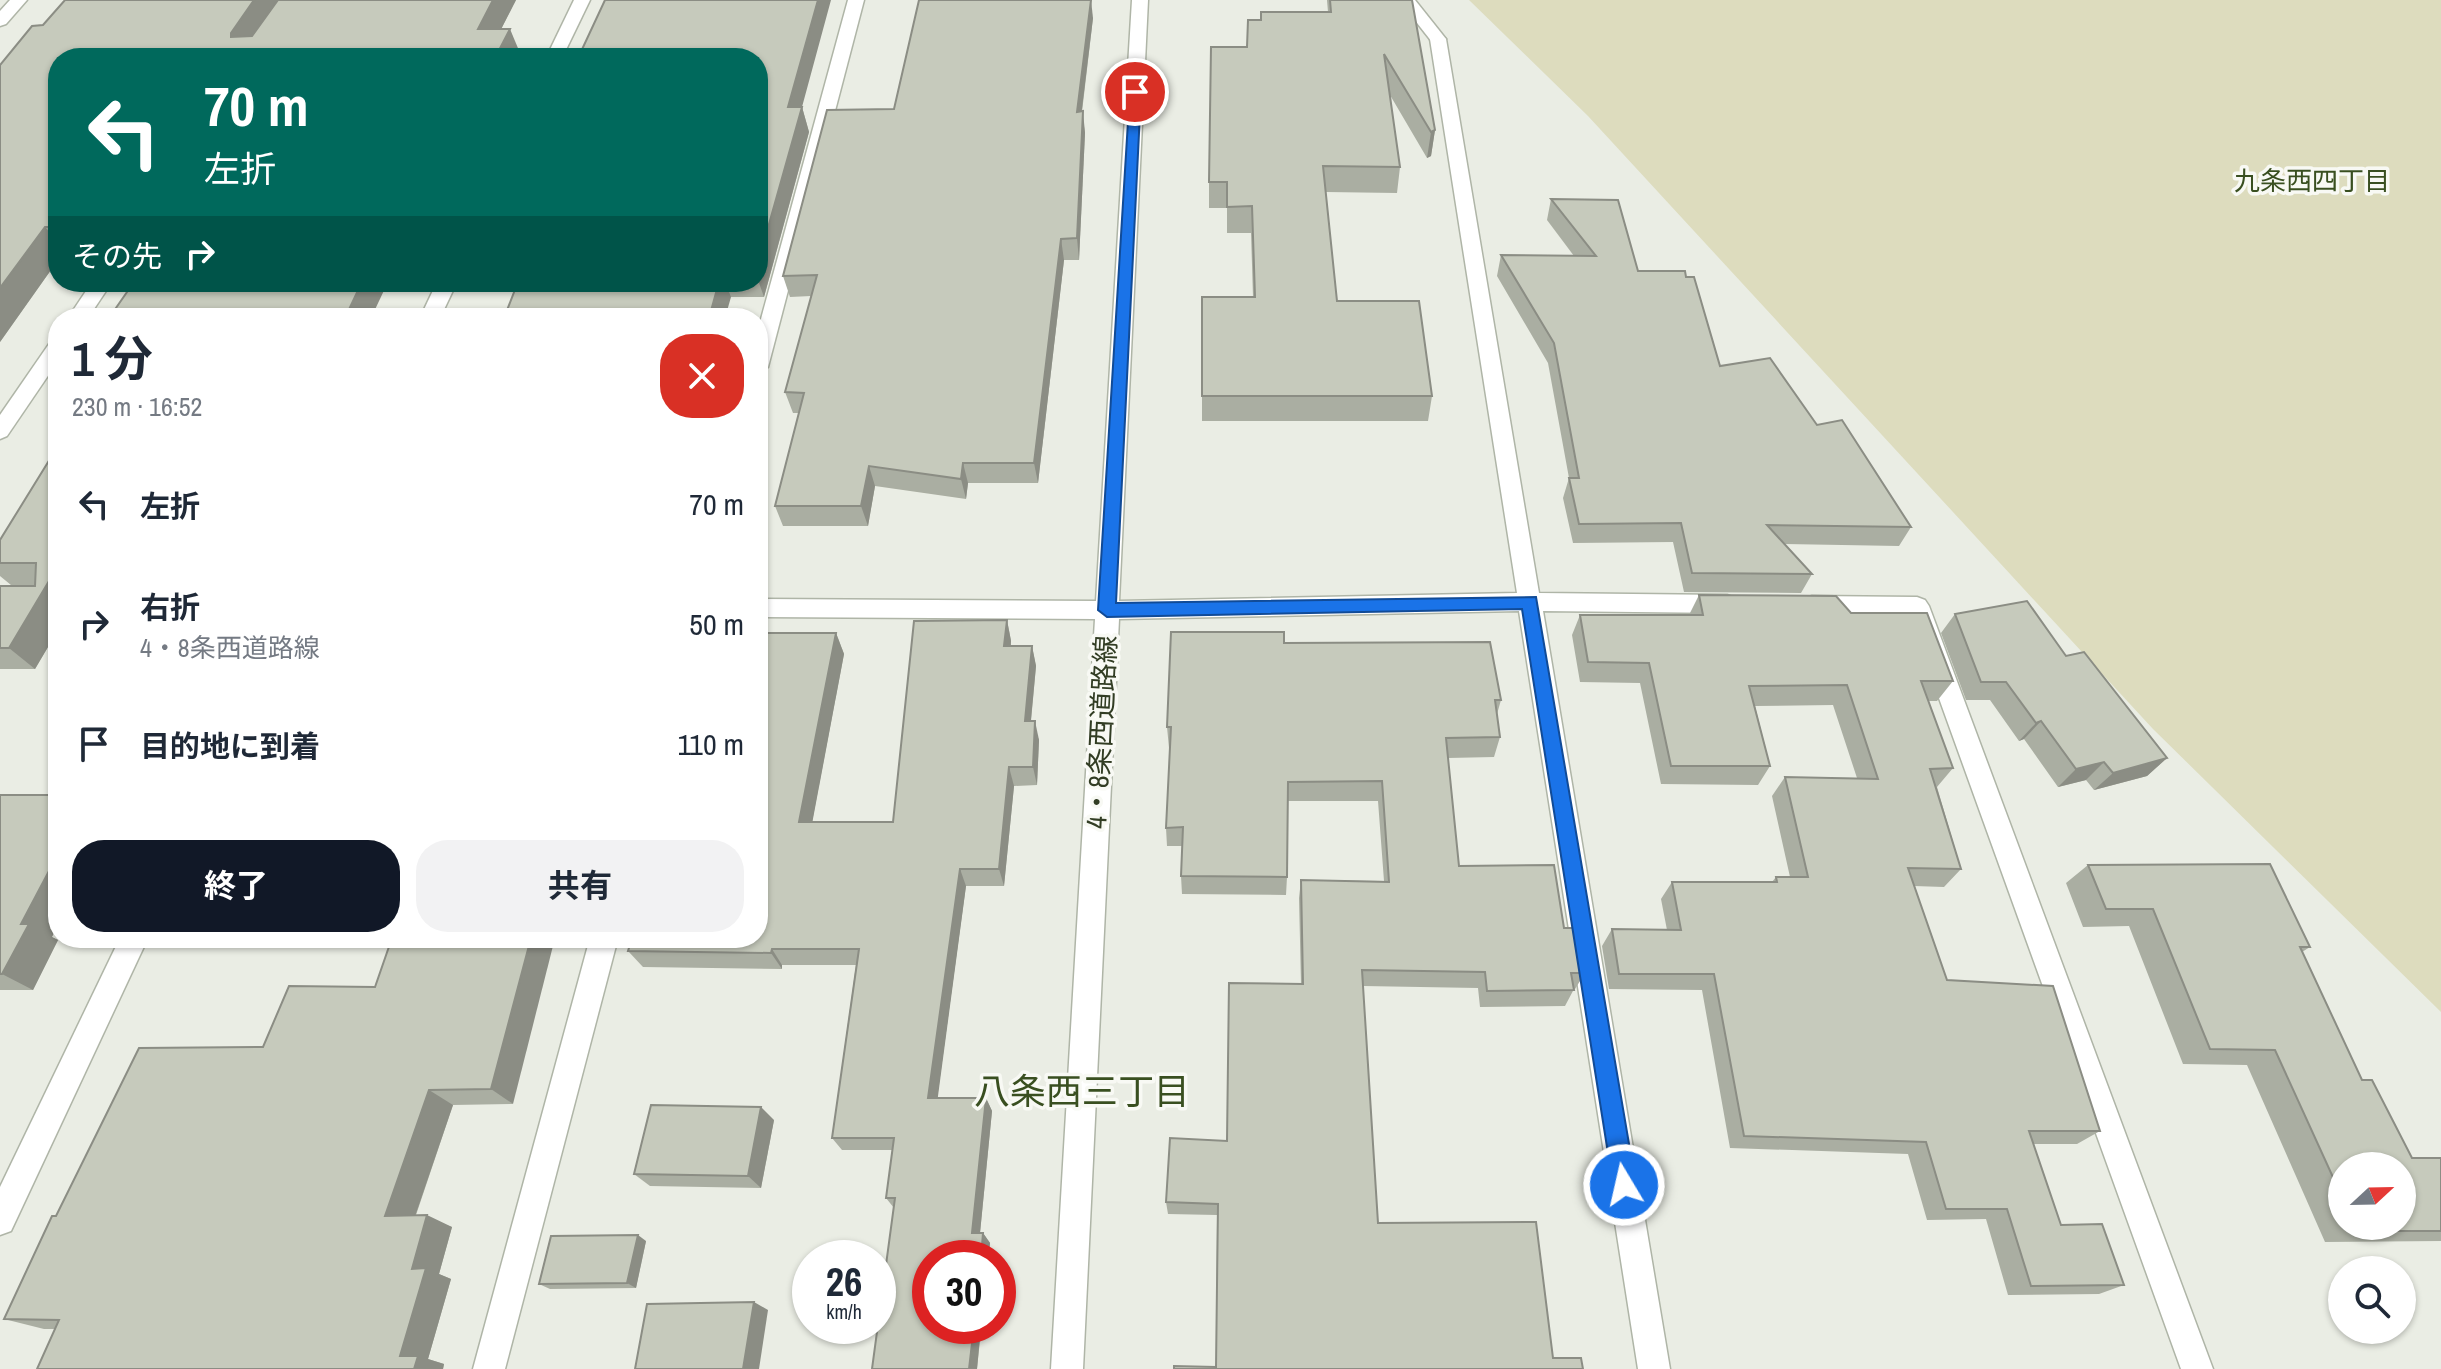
<!DOCTYPE html>
<html lang="ja">
<meta charset="utf-8">
<style>
body{margin:0;font-family:"Archivo Narrow","Noto Sans JP",sans-serif;background:#f2f2f3;color:#1f2937;height:100vh;display:flex;flex-direction:column;font-size:30px;white-space:nowrap}
*{box-sizing:border-box;margin:0}
p{font-size:26px;color:#747a83}
.icon{flex:none;width:44px;height:44px;fill:none;stroke:currentColor;stroke-width:2;stroke-linecap:round;stroke-linejoin:round}
.map{position:relative;flex:1;overflow:hidden}
.details{position:absolute;left:48px;top:308px;width:720px;height:640px;display:flex;flex-direction:column;background:#fff;border-radius:32px;box-shadow:0 2px 6px #0004}
.details>*{flex:none}
.banner{position:absolute;left:48px;top:48px;width:720px;height:244px;border-radius:32px;box-shadow:0 2px 6px #0004;background:#00695c;color:#fff;overflow:hidden}
.needle{width:52px;rotate:68deg}
.tools{position:absolute;left:2328px;top:1152px;display:grid;gap:16px}
.tools a{display:grid;place-items:center;width:88px;height:88px;border-radius:50%;background:#fff;box-shadow:0 2px 6px #0004;font-size:40px}
.speed{position:absolute;left:792px;top:1240px;display:flex;gap:16px;font-size:40px;font-weight:700;text-align:center}
.speed>*{display:grid;place-content:center;width:104px;height:104px;border-radius:50%;background:#fff;box-shadow:0 2px 6px #0004;line-height:1}
.speed small{font-size:20px;font-weight:400}
.speed .limit{border:12px solid #d22;background:#fff;color:#111}
.pin{position:absolute;display:grid;place-items:center;width:68px;height:68px;color:#fff;margin:-34px;border:4px solid #fff;border-radius:50%;box-shadow:0 2px 8px #0007}
.me{position:absolute;width:88px;margin:-44px;rotate:351deg;stroke-linejoin:round;filter:drop-shadow(0 0 6px #0008)}
.turn{display:flex;align-items:center;gap:28px;height:168px;padding:0 24px;font-size:36px}
.turn .icon{width:104px;height:104px;stroke-width:2.5}
.turn b{display:block;font-size:56px;line-height:68px}
.then{display:flex;align-items:center;height:76px;padding:0 24px;background:#0003;gap:16px;font-size:30px}
.round{display:grid;place-items:center;flex:none;width:84px;height:84px;border-radius:32px;background:#f2f2f3}
.headline{display:flex;align-items:center;justify-content:space-between;height:136px;padding:0 24px}
h1{font-size:48px;font-weight:700;line-height:60px}
.action{display:flex;gap:16px;margin-top:auto;padding:16px 24px}
.action a{flex:1;height:92px;border-radius:32px;background:#111827;color:#fff;font-size:32px;font-weight:700;line-height:92px;text-align:center}
.action a+a{background:#f2f2f3;color:#1f2937}
ul{padding:0;list-style:none}
li{display:flex;align-items:center;gap:24px;height:120px;padding:0 24px}
li div{flex:1}
li b{display:block;font-size:30px}
li em{font-style:normal}
.map>svg:first-child{display:block}
.green{fill:#dddcbe}
.lines{fill:none;stroke-linecap:round;stroke-linejoin:round}
.lane-casing{stroke:#afb5a7;stroke-width:3}
.street-casing{stroke:#afb5a7;stroke-width:3}
.lane{fill:#fff;fill-rule:evenodd}
.street{fill:#fff;fill-rule:evenodd}
.wall{fill:#aaaea2;fill-rule:evenodd}
.shaded-wall{fill:#8b8d84}
.building{fill:#c6cabc;stroke:#8b8d84;stroke-width:2}
.route{fill:#1a73e8;stroke:#114b97;stroke-width:2}
.labels{text-anchor:middle;dominant-baseline:central;stroke-width:7;stroke-linejoin:round;paint-order:stroke}
.far-neighbourhood-label{font-size:26px;fill:#394f20;stroke:#f8f9f4}
.street-label{font-size:28px;fill:#323d24;stroke:#f8f9f4}
.near-neighbourhood-label{font-size:36px;fill:#394f20;stroke:#f8f9f4}
</style>
<div class="map">
<svg width="2441" height="1369" viewBox="0 0 2441 1369">
<rect width="100%" height="100%" fill="#eaede4"/>
<polygon class="green" points="1469,0 2441,0 2441,1012 2153,729 1588,116"/>
<g class="lines">
<defs>
<polygon id="lane" points="1399,0 1415,0 1446,39 1444,42 1432,42"/>
<g id="street">
<polygon points="10,0 27,0 6,24 0,26 0,11"/>
<polygon points="574,0 590,0 562,58 546,58"/>
<polygon points="848,0 864,0 768,367 758,374 758,330"/>
<polygon points="1132,0 1148,0 1119,601 1517,593 1430,39 1438,34 1446,39 1539,593 1727,595 1735,598 1739,604 1735,610 1727,613 1543,611 1670,1369 1638,1369 1519,611 1119,619 1083,1369 1051,1369 1095,619 758,617 758,599 1096,601"/>
<polygon points="92,282 112,282 88,318 68,318"/>
<polygon points="437,282 457,282 440,318 420,318"/>
<polygon points="58,339 58,361 7,436 0,439 0,415 51,341"/>
<polygon points="1812,596 1917,597 1925,600 1929,606 2213,1369 2181,1369 1909,615 1812,614 1804,611 1800,605 1804,599"/>
<polygon points="120,938 148,938 11,1231 0,1235 0,1187"/>
<polygon points="590,938 618,938 505,1369 473,1369"/>
</g>
</defs>
<use href="#lane" class="lane-casing"/>
<use href="#street" class="street-casing"/>
<use href="#lane" class="lane"/>
<use href="#street" class="street"/>
</g>
<g class="wall">
<polygon points="65,0 516,0 501,29 520,53 58,58 58,260 0,342 43,25"/>
<polygon points="1327,0 1412,0 1435,130 1431,156 1427,158 1390,95 1400,167 1397,193 1326,192 1337,301 1432,396 1428,421 1202,421 1202,297 1253,297 1251,233 1227,233 1227,208 1209,208 1209,182 1247,47 1261,20 1328,12"/>
<polygon points="1093,18 1082,112 1085,133 1079,260 1064,260 1038,483 968,483 966,499 875,486 868,526 783,526 775,506 799,413 793,413 785,392 811,296 790,297 783,276 894,109"/>
<polygon points="758,58 802,107 809,132 764,297 731,297 518,282 758,282"/>
<polygon points="1551,199 1638,271 1720,366 1817,425 1911,527 1899,546 1785,544 1812,574 1801,593 1684,592 1673,542 1573,543 1563,498 1569,478 1548,363 1497,276 1501,255 1574,256 1547,220"/>
<polygon points="58,446 58,630 35,669 0,669 0,586 35,585 11,585 0,576 0,540"/>
<polygon points="1699,595 1851,613 1953,681 1937,701 1928,701 1953,768 1937,787 1961,869 1944,887 1914,886 1947,980 2100,1131 2077,1144 2033,1144 2061,1225 2124,1285 2099,1294 2008,1295 1986,1219 1927,1220 1908,1154 1730,1148 1702,990 1609,989 1602,946 1612,929 1667,930 1661,899 1672,882 1772,882 1776,877 1790,877 1772,796 1785,777 1857,778 1833,705 1755,706 1770,766 1758,785 1661,784 1640,683 1580,682 1572,635 1580,615 1689,615"/>
<polygon points="1955,614 2066,656 2167,758 2147,776 2094,790 2086,780 2058,787 2024,739 2019,741 1990,700 1966,700 1941,633"/>
<polygon points="1007,620 1011,641 1011,646 1032,646 1036,666 1031,721 1039,740 1037,785 1014,786 1004,886 966,886 937,1098 986,1098 992,1111 980,1233 983,1233 990,1243 977,1369 872,1369 894,1208 886,1198 893,1150 842,1150 832,1138 856,965 782,965 782,969 643,967 628,951 758,938 758,633 836,633 844,654 812,822 893,822"/>
<polygon points="1284,643 1501,700 1497,714 1500,737 1494,757 1448,758 1459,866 1564,928 1585,973 1575,989 1574,989 1565,1006 1480,1007 1478,988 1363,986 1216,1367 1217,1215 1168,1214 1166,1202 1227,1141 1301,984 1299,898 1301,880 1384,881 1378,801 1288,801 1287,877 1286,895 1182,894 1181,876 1182,846 1167,846 1166,828 1170,748 1169,748 1167,727"/>
<polygon points="0,795 52,937 58,940 33,990 0,990"/>
<path d="M2088 865 2310 947 2302 952 2362 1080 2412 1158H2441V1241L2325 1242 2247 1065 2183 1064 2129 926 2083 927 2066 883ZM2342 1166 2402 1226H2342Z"/>
<polygon points="375,987 513,1104 453,1105 416,1215 452,1227 439,1274 451,1279 428,1359 444,1364 443,1369 37,1369 55,1329 44,1329 4,1319 56,1216 263,1047"/>
<polygon points="774,1120 761,1188 650,1186 634,1174"/>
<polygon points="646,1241 636,1288 550,1289 539,1284"/>
</g>
<g class="shaded-wall">
<polygon points="254,0 284,0 246,58 231,37 231,33"/>
<polygon points="493,0 516,0 489,53 478,29"/>
<polygon points="818,0 831,0 802,107 809,132 764,297 758,280 758,263 788,107"/>
<polygon points="1091,0 1093,18 1079,133 1077,112"/>
<polygon points="510,29 520,53 518,58 495,58"/>
<polygon points="1083,111 1085,133 1079,260 1077,238"/>
<polygon points="1435,130 1431,156 1427,158 1431,132"/>
<polygon points="45,227 58,242 58,260 0,342 0,288"/>
<polygon points="1061,239 1064,260 1038,483 1034,463"/>
<polygon points="362,282 388,282 371,318 345,318"/>
<polygon points="719,282 725,282 731,297 725,318 709,318"/>
<polygon points="963,463 968,483 966,499 961,479"/>
<polygon points="869,466 875,486 868,526 861,506"/>
<polygon points="58,566 58,630 35,669 9,648"/>
<polygon points="1007,620 1011,641 1009,666 1004,646"/>
<polygon points="836,633 844,654 809,840 799,822"/>
<polygon points="1032,646 1036,666 1029,740 1025,721"/>
<polygon points="1035,721 1039,740 1037,785 1033,767"/>
<polygon points="2041,721 2024,739 2019,741 2036,723"/>
<polygon points="2167,758 2147,776 2094,790 2113,773"/>
<polygon points="2104,762 2086,780 2058,787 2076,769"/>
<polygon points="1009,767 1014,786 1004,886 999,869"/>
<polygon points="58,854 58,925 52,937 58,940 33,990 2,974 21,924"/>
<polygon points="960,869 966,886 936,1111 928,1098"/>
<polygon points="531,938 555,938 513,1104 491,1089"/>
<polygon points="772,949 782,965 782,969 771,953"/>
<polygon points="429,1090 453,1105 411,1228 385,1216"/>
<polygon points="986,1098 992,1111 979,1243 972,1233"/>
<polygon points="761,1107 774,1120 761,1188 748,1176"/>
<polygon points="427,1215 452,1227 439,1274 451,1279 428,1359 444,1364 443,1369 414,1369 400,1356 412,1269"/>
<polygon points="983,1233 990,1243 988,1258 981,1258"/>
<polygon points="638,1235 646,1241 636,1288 627,1283"/>
<polygon points="754,1302 768,1310 759,1369 743,1369"/>
<polygon points="974,1326 981,1326 977,1369 969,1369"/>
</g>
<g class="building">
<polygon points="65,0 254,0 231,33 231,37 252,36 278,0 493,0 478,29 510,29 495,58 58,58 58,227 45,227 0,288 0,65 32,26 43,25"/>
<polygon points="605,0 818,0 788,107 802,107 758,263 758,58 578,58"/>
<polygon points="919,0 1091,0 1077,112 1083,111 1077,238 1061,239 1034,463 963,463 961,479 869,466 861,506 775,506 804,393 785,392 817,275 783,276 827,110 894,109"/>
<polygon points="1330,0 1412,0 1435,130 1431,132 1384,54 1400,167 1323,166 1337,301 1419,301 1432,396 1202,396 1202,297 1255,297 1252,206 1227,207 1227,182 1209,182 1211,47 1247,47 1248,20 1261,20 1261,12 1331,12"/>
<polygon points="1551,199 1618,200 1638,271 1685,271 1686,277 1694,277 1720,366 1770,358 1817,425 1842,420 1911,527 1767,525 1812,574 1692,573 1681,523 1579,524 1569,478 1579,478 1554,343 1501,255 1596,256"/>
<polygon points="134,282 362,282 345,318 109,318"/>
<polygon points="518,282 719,282 709,318 504,318"/>
<polygon points="58,446 58,566 9,648 0,648 0,586 35,586 36,563 0,563 0,540"/>
<polygon points="1699,595 1836,596 1851,613 1927,613 1953,681 1921,681 1953,768 1930,769 1961,869 1908,868 1947,980 2053,986 2100,1131 2029,1131 2061,1225 2102,1224 2124,1285 2031,1286 2007,1209 1946,1209 1926,1142 1744,1136 1714,974 1619,974 1612,929 1681,930 1672,882 1777,882 1776,877 1808,877 1785,777 1878,779 1847,685 1749,686 1770,766 1671,766 1649,663 1588,662 1580,615 1703,615"/>
<polygon points="2027,601 2066,656 2084,652 2167,758 2113,773 2104,762 2076,769 2041,721 2036,723 2006,682 1981,682 1955,614"/>
<polygon points="1007,620 1004,646 1032,646 1025,721 1035,721 1033,767 1009,767 999,869 960,869 928,1098 986,1098 972,1233 983,1233 981,1258 930,1258 930,1326 974,1326 969,1369 872,1369 895,1198 886,1198 894,1138 832,1138 859,949 772,949 771,953 628,951 632,938 758,938 758,709 762,692 758,692 758,633 836,633 799,822 893,822 914,621"/>
<polygon points="1171,632 1284,632 1284,643 1490,642 1501,700 1495,700 1500,737 1446,738 1459,866 1554,865 1564,928 1577,928 1585,973 1571,973 1574,990 1487,991 1485,972 1362,970 1378,1223 1536,1222 1553,1358 1581,1358 1583,1369 1174,1369 1174,1366 1216,1367 1218,1204 1166,1202 1170,1138 1227,1141 1229,983 1303,984 1301,880 1389,882 1382,781 1288,782 1287,877 1181,876 1183,827 1166,828 1171,727 1167,727"/>
<polygon points="0,795 58,795 58,854 21,924 29,924 2,974 0,974"/>
<polygon points="2270,864 2310,947 2300,947 2362,1080 2372,1080 2412,1158 2441,1158 2441,1231 2358,1231 2355,1226 2402,1226 2402,1166 2342,1166 2342,1197 2275,1050 2210,1049 2153,909 2106,909 2088,865"/>
<polygon points="392,938 531,938 491,1089 429,1090 385,1216 427,1215 412,1269 426,1268 400,1356 418,1356 414,1369 37,1369 59,1320 4,1319 52,1216 56,1216 139,1048 263,1047 289,986 375,987"/>
<polygon points="651,1105 761,1107 748,1176 634,1174"/>
<polygon points="638,1235 627,1283 539,1284 551,1236"/>
<polygon points="754,1302 743,1369 635,1369 647,1304"/>
</g>
<polygon class="route" points="1130,89 1141,92 1116,603 1536,597 1636,1185 1632,1193 1624,1196 1616,1193 1613,1185 1522,609 1107,617 1098,610"/>
<g class="labels">
<g class="far-neighbourhood-label">
<text x="2312" y="180">九条西四丁目</text>
</g>
<g class="street-label">
<text transform="translate(1101 732) rotate(-87)">4・8条西道路線</text>
</g>
<g class="near-neighbourhood-label">
<text x="1082" y="1091">八条西三丁目</text>
</g>
</g>
</svg>
<div class="tools">
<a><svg class="needle" viewBox="-14 -14 28 28"><path d="M0-13l5 13h-10z" fill="#e53935"/><path d="M0 13l5-13h-10z" fill="#747a83"/></svg></a>
<a><svg class="icon" aria-label="search" viewBox="0 0 24 24"><circle cx="10" cy="10" r="6"/><path d="M15 15l6 6"/></svg></a>
</div>
<div class="speed"><div>26<small>km/h</small></div><div class="limit">30</div></div>
<div class="pin" style="left:1135px;top:92px;background:#d93025"><svg class="icon" aria-label="arrive" viewBox="0 0 24 24"><path d="M6 21V4h12l-3 4 3 4H6"/></svg></div>
<svg class="me" style="left:1624px;top:1185px" viewBox="-20 -20 40 40"><circle r="17" fill="#1a73e8" stroke="#fff" stroke-width="3"/><path d="M0-11L8 9 0 5-8 9z" fill="#fff"/></svg>
<div class="banner">
<div class="turn"><svg class="icon" aria-label="left" viewBox="0 0 24 24"><path d="M17 20v-9H6M10 6l-5 5 5 5"/></svg><div><b>70 m</b>左折</div></div>
<div class="then">その先<svg class="icon" aria-label="right" viewBox="0 0 24 24"><path d="M7 20v-9h11M14 6l5 5-5 5"/></svg></div>
</div>
<section class="details">
<div class="headline"><div><h1>1 分</h1><p>230 m · 16:52</p></div><a class="round" style="background:#d93025;color:#fff"><svg class="icon" aria-label="close" viewBox="0 0 24 24"><path d="M6 6l12 12M18 6L6 18"/></svg></a></div>
<ul>
<li><svg class="icon" aria-label="left" viewBox="0 0 24 24"><path d="M17 20v-9H6M10 6l-5 5 5 5"/></svg><div><b>左折</b></div><em>70 m</em></li>
<li><svg class="icon" aria-label="right" viewBox="0 0 24 24"><path d="M7 20v-9h11M14 6l5 5-5 5"/></svg><div><b>右折</b><p>4・8条西道路線</p></div><em>50 m</em></li>
<li><svg class="icon" aria-label="arrive" viewBox="0 0 24 24"><path d="M6 21V4h12l-3 4 3 4H6"/></svg><div><b>目的地に到着</b></div><em>110 m</em></li>
</ul>
<div class="action"><a>終了</a><a>共有</a></div>
</section>
</div>
